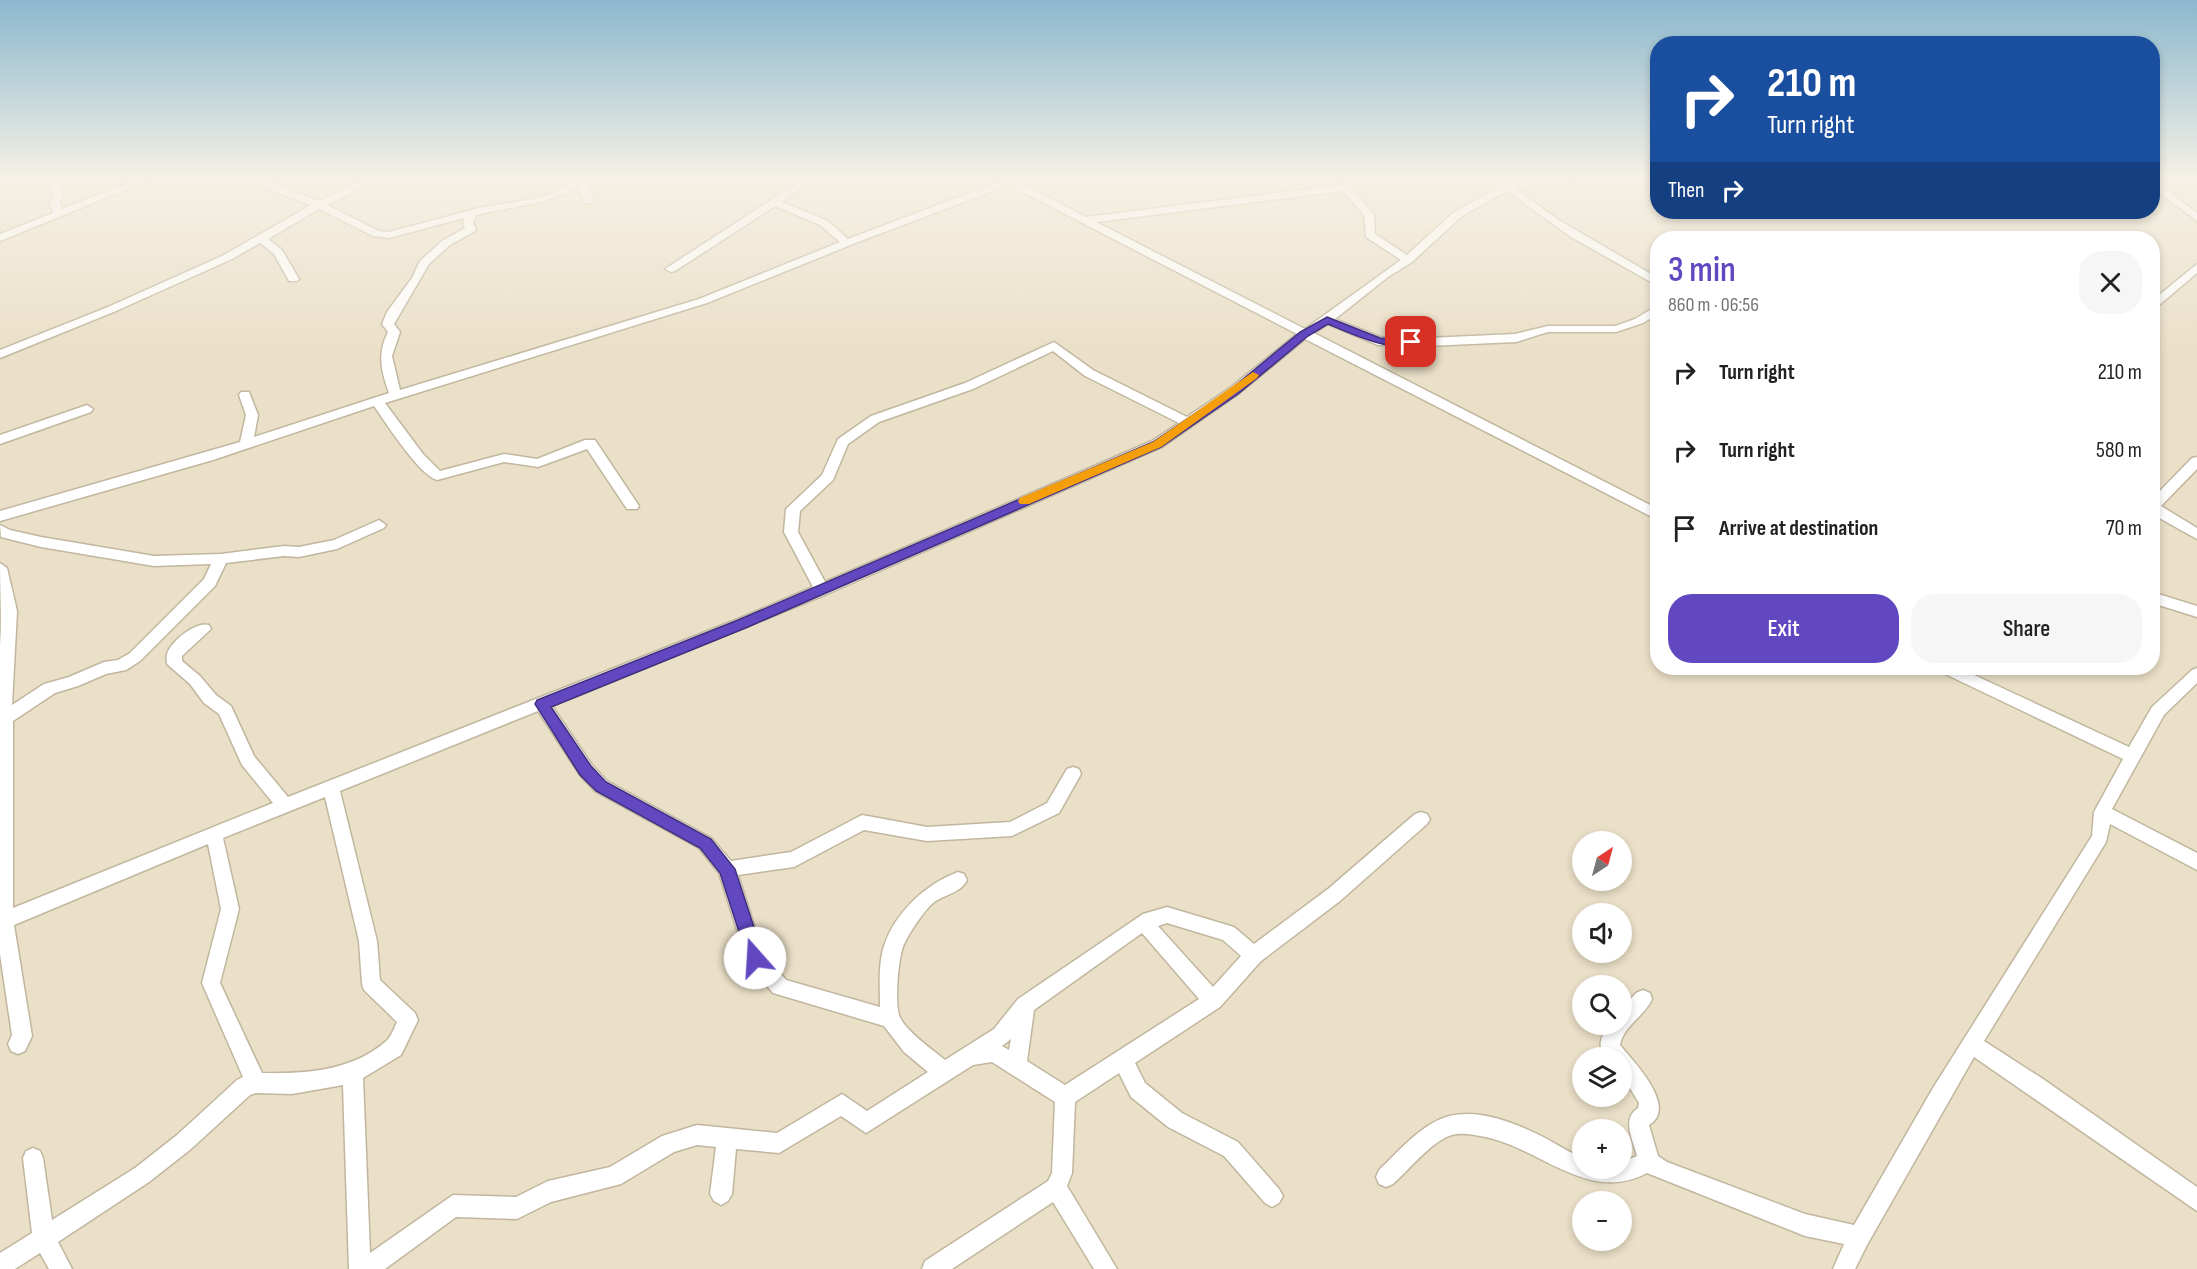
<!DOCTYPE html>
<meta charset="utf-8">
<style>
body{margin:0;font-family:"Sofia Sans Condensed",sans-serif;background:#f6f6f6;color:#222;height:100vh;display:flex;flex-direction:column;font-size:22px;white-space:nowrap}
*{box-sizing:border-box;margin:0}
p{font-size:20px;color:#767676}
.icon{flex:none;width:33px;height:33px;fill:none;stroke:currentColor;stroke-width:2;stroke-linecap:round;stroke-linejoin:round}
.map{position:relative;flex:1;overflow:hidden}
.side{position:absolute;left:1650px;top:231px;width:510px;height:444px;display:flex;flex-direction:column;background:#fff;border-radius:24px;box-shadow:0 3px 9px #0003}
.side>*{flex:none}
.guide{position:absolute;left:1650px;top:36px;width:510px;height:183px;border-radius:24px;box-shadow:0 3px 9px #0003;background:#1a4fa0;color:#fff;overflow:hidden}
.needle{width:39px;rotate:36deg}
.tools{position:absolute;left:1572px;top:831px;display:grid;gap:12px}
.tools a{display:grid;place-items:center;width:60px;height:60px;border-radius:50%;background:#fff;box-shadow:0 3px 9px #0003;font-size:30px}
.pin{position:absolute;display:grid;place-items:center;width:51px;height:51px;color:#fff;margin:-26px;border-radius:12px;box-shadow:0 3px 9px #0006}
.me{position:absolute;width:66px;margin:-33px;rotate:341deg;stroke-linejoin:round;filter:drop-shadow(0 0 4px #0008)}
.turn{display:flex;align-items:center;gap:21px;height:126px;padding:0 18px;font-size:27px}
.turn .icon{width:78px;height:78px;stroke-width:2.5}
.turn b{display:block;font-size:42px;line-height:51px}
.then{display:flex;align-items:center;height:57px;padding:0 18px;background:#0003;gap:12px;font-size:22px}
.round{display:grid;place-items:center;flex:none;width:63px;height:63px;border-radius:24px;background:#f6f6f6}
.head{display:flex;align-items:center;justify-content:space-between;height:102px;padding:0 18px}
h1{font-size:36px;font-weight:600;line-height:45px;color:#6148c1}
.button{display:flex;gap:12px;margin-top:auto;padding:12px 18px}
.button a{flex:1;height:69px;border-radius:24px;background:#6148c1;color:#fff;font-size:24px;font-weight:600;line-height:69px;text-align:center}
.button a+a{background:#f6f6f6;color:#222}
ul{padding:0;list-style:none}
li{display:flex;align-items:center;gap:18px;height:78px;padding:0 18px}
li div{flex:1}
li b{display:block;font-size:22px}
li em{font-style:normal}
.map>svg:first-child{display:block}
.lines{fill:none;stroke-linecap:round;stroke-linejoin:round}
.minor-casing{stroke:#c1b69e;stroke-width:3}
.minor{fill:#fff;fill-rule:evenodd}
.route{fill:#6148c1;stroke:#3f2f7d;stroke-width:1.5}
.slow{fill:#f59e0b}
</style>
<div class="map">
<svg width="2197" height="1269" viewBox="0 0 2197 1269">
<rect width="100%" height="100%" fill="#eadfc7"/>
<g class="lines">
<defs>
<g id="minor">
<polygon points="47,179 57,179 63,194 60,202 62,209 138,179 152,179 0,241 0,234 53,213 50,202 53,194"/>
<path d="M251 179H261L319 201 365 179H378L327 205 379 231 389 232 479 208 533 199 551 194 575 179H585L594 201 593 203H585L578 187C544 206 513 206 476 215L473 223 476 229 475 231 450 245 429 264 394 324 400 332 392 356 400 390 699 299 840 242 820 225 775 206 675 271 671 272 665 269 803 179H815L782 202 828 221 848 239 1001 181 999 179H1022L1018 182 1086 217 1343 185 1347 179H1357L1351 188 1374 215 1375 234 1407 255 1454 212 1501 186 1494 179H1505L1509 183 1533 179H1580L1575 182 1515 188 1557 219 1658 278V286L1571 237 1507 191 1462 216 1412 262 1388 277 1335 319 1380 337 1428 338 1515 334 1548 326H1615L1635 319 1658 305V314L1643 323 1616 332H1548L1516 342 1428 346 1378 345 1328 324 1314 333 1658 509V520L1305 339 1238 394 1162 447 827 594 552 706 592 765 607 781 711 838 731 861 791 852 862 815 927 827 1010 822 1047 803 1067 769 1073 767 1079 769 1081 774 1059 813 1012 836 927 841 864 830 794 867 738 875 763 953 786 980 880 1007C880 987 878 965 884 946 895 912 926 884 958 872L964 874 967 880C961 893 943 895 933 903 924 911 905 938 902 950 898 964 895 1001 899 1015 904 1030 933 1050 945 1060L994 1029 1018 999 1143 914 1167 907 1234 927 1254 944 1328 889 1415 814 1421 812 1427 814 1430 819 1427 824 1340 901 1261 961 1220 1007 1135 1063 1145 1083 1182 1113 1238 1142 1279 1189 1283 1196 1279 1203 1272 1207 1265 1203 1224 1156 1168 1127 1131 1097 1119 1073 1075 1102 1072 1173 1067 1186 1117 1269H1094L1053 1202 952 1269H922L925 1261 1048 1181 1052 1173 1055 1102 992 1062 973 1065 866 1133 841 1116 779 1153 736 1149 732 1194 728 1201 721 1205 714 1201 710 1194 716 1147 697 1145 674 1152 621 1184 551 1202 517 1219 456 1217 385 1269H349L343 1085 292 1094 256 1093 250 1095 191 1149 149 1182 58 1242 72 1269H49L40 1253 15 1269H0V1253L32 1233 23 1158 26 1151 33 1148 40 1151 43 1158 52 1220 135 1168 177 1135 237 1080 243 1077 202 983 221 909 208 844 14 925 32 1036 25 1051 18 1054 11 1051 8 1044 12 1035 0 954V646C2 618 0 591 0 563L7 568 17 611 12 705 44 684 69 677 104 662 118 660 130 653 204 579 211 564 154 566 41 547 1 537 0 525 10 530 41 537 154 556 221 554 284 546 299 547 334 540 379 520 386 525 384 528 337 549 299 557 284 556 226 563 215 586 140 661 126 670 106 674 78 686 55 693 13 721V908L273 803 242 765 219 714 204 703 190 684 167 664C167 662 166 656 167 654 171 641 196 621 209 625L211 629 182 656V661L200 676 216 695 231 706 254 756 288 797 738 619 813 587 784 532 786 509 822 475 838 439 871 416 965 383 1054 342 1093 370 1187 417 1230 388 1297 334 1009 185 858 242 707 303 385 403 423 454 440 471 504 454 537 459 585 440H595L639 506 637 509H627L587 449 538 467 504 462 437 480C419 475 386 423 374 406L213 460 0 521V511L240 442 246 415 239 395 241 392H249L258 415 254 437 389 393C381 371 377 354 388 332L382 324 387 312 412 278 420 261 442 241 465 228 463 223 464 218 389 238 373 236 319 209 268 239 282 250 299 279 297 281H289L274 254 260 243 232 259 116 311 0 358V350L108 307 224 255 311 205 254 184ZM1343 191 1364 215 1366 237 1401 260 1305 329 1096 222ZM1053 351 1085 376 1179 423 1152 441 825 582 798 532 800 511 833 480 848 444 879 422 973 389ZM538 711 580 775 595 791 699 848 719 873 748 964 773 993 884 1026 904 1052 928 1072 867 1111 842 1094 777 1133 697 1125 662 1136 610 1167 548 1181 516 1197 453 1195 370 1253 363 1078 401 1055 418 1020 415 1013 380 980 377 941 340 791ZM325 797 359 941 362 984 364 990 397 1022C394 1028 391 1038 385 1042 352 1071 304 1074 262 1073L220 983 239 909 223 838ZM1167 923 1223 940 1241 956 1213 987 1158 926ZM1142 933 1199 999 1065 1085 1027 1061 1034 1010ZM1011 1039 1009 1050 1002 1046Z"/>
<polygon points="1636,179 1658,179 1658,182 1641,182"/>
<polygon points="2152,179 2197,213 2197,221 2152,187"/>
<polygon points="2197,264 2197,273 2152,311 2152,301"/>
<polygon points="87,405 93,409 91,412 0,444 0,435"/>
<polygon points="2197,457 2197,469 2161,506 2197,528 2197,539 2152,514 2152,499 2192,458"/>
<polygon points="2152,592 2197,606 2197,617 2152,603"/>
<path d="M1939 668H1959L2129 747 2152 707 2192 670 2197 668V683L2164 715 2112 809 2197 853V870L2110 824 2106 842 1984 1041 2043 1079 2197 1187V1211L1974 1057 1867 1245 1855 1269H1833L1844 1244 1805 1236 1647 1173C1588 1205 1538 1145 1480 1136 1471 1134 1458 1132 1449 1136 1428 1145 1410 1169 1393 1184L1386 1187 1379 1184 1376 1177 1379 1170C1396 1154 1411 1136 1431 1124 1463 1103 1506 1119 1537 1134 1553 1141 1566 1152 1582 1157V1168H1622V1162L1637 1156C1633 1140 1621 1119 1638 1108L1639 1103 1622 1075V1058H1605C1597 1046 1601 1036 1609 1024H1622V1009L1636 993 1643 990 1650 993 1652 999C1645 1016 1623 1026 1620 1045 1632 1060 1679 1107 1649 1125L1658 1156 1667 1162 1805 1214 1854 1225 1933 1088 2092 836 2094 812 2123 759 1941 672Z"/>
</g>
</defs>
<use href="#minor" class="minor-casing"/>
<use href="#minor" class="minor"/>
</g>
<linearGradient id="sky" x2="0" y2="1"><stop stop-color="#8cb8ce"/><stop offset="0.5" stop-color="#f6f1e6"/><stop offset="1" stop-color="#f6f1e6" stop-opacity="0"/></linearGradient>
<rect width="2197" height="357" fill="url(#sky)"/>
<path class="route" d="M1327 317 1380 338 1411 339 1417 342C1398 356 1347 332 1328 324L1308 336 1238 394 1161 447 748 627 551 707 591 766 606 782 711 839 735 869 764 958 761 963 755 966 749 963 720 873 700 848 596 791 580 775 535 704 537 700 738 620 1153 442 1231 389 1300 332Z"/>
<polygon class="slow" points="1253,372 1259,375 1257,378 1161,447 1029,504 1020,504 1018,501 1020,498 1153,442"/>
</svg>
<div class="tools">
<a><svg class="needle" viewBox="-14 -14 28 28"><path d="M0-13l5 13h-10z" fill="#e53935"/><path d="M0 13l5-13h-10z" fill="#767676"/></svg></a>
<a><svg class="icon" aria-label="sound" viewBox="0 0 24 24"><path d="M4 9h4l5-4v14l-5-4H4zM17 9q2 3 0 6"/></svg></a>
<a><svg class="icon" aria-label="search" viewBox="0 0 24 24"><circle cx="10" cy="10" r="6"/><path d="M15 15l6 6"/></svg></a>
<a><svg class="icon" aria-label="layers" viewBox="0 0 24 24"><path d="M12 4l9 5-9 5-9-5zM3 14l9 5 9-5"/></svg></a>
<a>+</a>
<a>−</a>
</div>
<div class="pin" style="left:1411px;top:342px;background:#d93025"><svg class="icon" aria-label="arrive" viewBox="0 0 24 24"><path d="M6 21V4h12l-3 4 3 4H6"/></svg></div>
<svg class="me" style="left:755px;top:958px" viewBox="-20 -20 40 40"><circle r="19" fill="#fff"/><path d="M0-13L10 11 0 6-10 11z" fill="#6148c1"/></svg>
<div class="guide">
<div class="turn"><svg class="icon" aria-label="right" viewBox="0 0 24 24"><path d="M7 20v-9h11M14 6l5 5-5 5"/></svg><div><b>210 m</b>Turn right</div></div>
<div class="then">Then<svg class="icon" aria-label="right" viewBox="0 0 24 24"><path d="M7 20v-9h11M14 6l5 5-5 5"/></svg></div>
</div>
<section class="side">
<div class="head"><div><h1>3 min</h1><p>860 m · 06:56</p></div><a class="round"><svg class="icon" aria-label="close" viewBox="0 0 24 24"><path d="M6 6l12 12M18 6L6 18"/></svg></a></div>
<ul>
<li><svg class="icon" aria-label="right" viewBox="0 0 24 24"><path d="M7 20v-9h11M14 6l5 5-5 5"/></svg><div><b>Turn right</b></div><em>210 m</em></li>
<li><svg class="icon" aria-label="right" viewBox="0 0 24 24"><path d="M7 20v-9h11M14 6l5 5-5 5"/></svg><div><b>Turn right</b></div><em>580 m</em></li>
<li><svg class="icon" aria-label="arrive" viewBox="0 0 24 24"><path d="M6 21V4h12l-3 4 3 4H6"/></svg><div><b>Arrive at destination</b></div><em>70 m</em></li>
</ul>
<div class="button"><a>Exit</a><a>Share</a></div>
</section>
</div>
